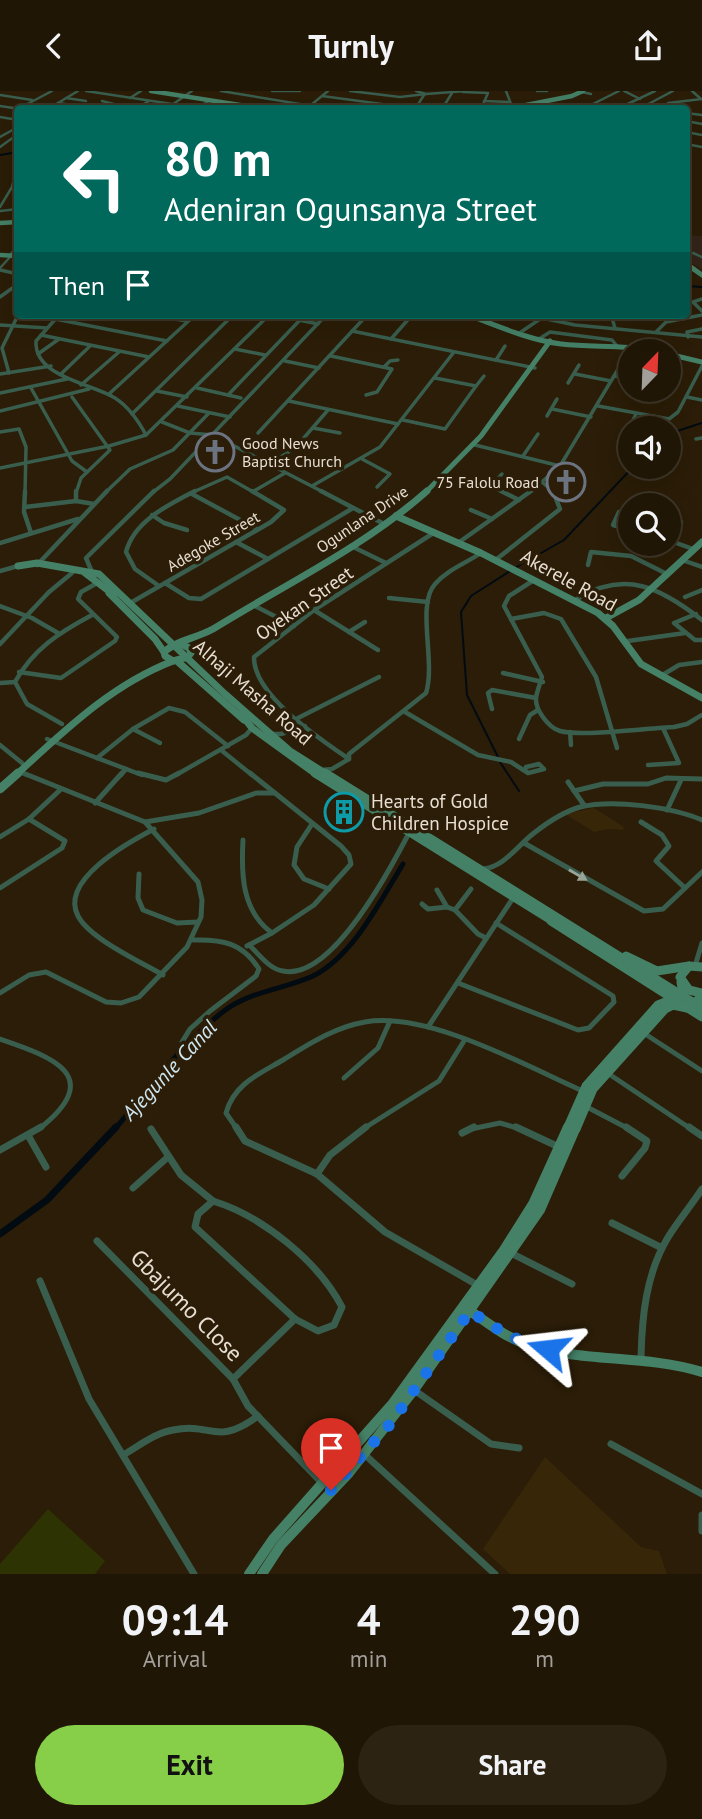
<!DOCTYPE html>
<style>
body{margin:0;font-family:"PT Sans",sans-serif;background:#2d2313;color:#f1f3f6;height:100vh;display:flex;flex-direction:column;font-size:26px;white-space:nowrap}
*{box-sizing:border-box;margin:0}
p{font-size:23px;color:#a29f9a}
.icon{flex:none;width:38px;height:38px;fill:none;stroke:currentColor;stroke-width:2;stroke-linecap:round;stroke-linejoin:round}
.map{position:relative;height:1483px;overflow:hidden}
.side{display:flex;flex-direction:column;background:#201605;flex:1}
.side>*{flex:none}
.guide{position:absolute;left:14px;top:14px;width:676px;height:214px;border-radius:7px;box-shadow:0 7px 28px #0002,0 0 0 2px #3d3527;background:#00695c;color:#fff;overflow:hidden}
.needle{width:46px;rotate:23deg}
.controls{position:absolute;left:618px;top:248px;display:grid;gap:14px}
.controls a{display:grid;place-items:center;width:63px;height:63px;border-radius:50%;background:#201605;box-shadow:0 7px 28px #0002,0 0 0 2px #3d3527;font-size:35px}
.pin{position:absolute;display:grid;place-items:center;width:60px;height:60px;color:#fff;margin:-72px -30px;border-radius:50% 50% 50% 0;rotate:-45deg;box-shadow:0 0 7px #0007}
.pin .icon{rotate:45deg}
.me{position:absolute;width:77px;margin:-38px;rotate:287deg;stroke-linejoin:round;filter:drop-shadow(0 0 5px #0008)}
.turn{display:flex;align-items:center;gap:24px;height:147px;padding:0 35px;font-size:32px}
.turn .icon{width:91px;height:91px;stroke-width:2.5}
.turn b{display:block;font-size:49px;line-height:60px}
.then{display:flex;align-items:center;height:66px;padding:0 35px;background:#0003;gap:14px;font-size:26px}
.eta{display:flex;justify-content:space-evenly;align-items:center;height:119px;text-align:center}
.eta b{font-size:42px;font-weight:800;line-height:49px}
.action{display:flex;gap:14px;margin-top:auto;padding:14px 35px}
.action a{flex:1;height:80px;border-radius:42px;background:#88cf49;color:#111;font-size:28px;font-weight:800;line-height:80px;text-align:center}
.action a+a{background:#2d2313;color:#f1f3f6}
header{display:flex;justify-content:space-between;align-items:center;height:91px;padding:0 35px;background:#201605;font-size:32px;font-weight:800}
.map>svg:first-child{display:block}
.built{fill:#372608}
.medical{fill:#332419}
.green{fill:#2d3302}
.lines{fill:none;stroke-linecap:round;stroke-linejoin:round}
.stream{stroke:#020b11;stroke-width:2}
.canal-far1{stroke:#020b11;stroke-width:5}
.canal{stroke:#020b11;stroke-width:7}
.street-far4{stroke:#395e4e;stroke-width:2.5}
.street-far3{stroke:#395e4e;stroke-width:3.5}
.street-far2{stroke:#395e4e;stroke-width:4.5}
.street-far1{stroke:#395e4e;stroke-width:5}
.street{stroke:#395e4e;stroke-width:7}
.secondary-far4{stroke:#448167;stroke-width:4.5}
.secondary-far3{stroke:#448167;stroke-width:5}
.secondary-far2{stroke:#448167;stroke-width:7}
.secondary-far1{stroke:#448167;stroke-width:9}
.secondary{stroke:#448167;stroke-width:10}
.oneway{fill:#99a496}
.route{stroke:#1a73e8;stroke-width:12;stroke-dasharray:0 21.6}
.labels{text-anchor:middle;dominant-baseline:central;stroke-width:7;stroke-linejoin:round;paint-order:stroke}
.far-poi-label{font-size:16px;fill:#e8ded1;stroke:#2b1d07;text-anchor:start}
.far-street-label{font-size:16px;fill:#e8ded1;stroke:#2b1d07}
.street-label{font-size:19px;fill:#e8ded1;stroke:#2b1d07}
.poi-label{font-size:19px;fill:#e8ded1;stroke:#2b1d07;text-anchor:start}
.water-label{font-size:21px;font-style:italic;fill:#d0e7f2;stroke:#2b1d07}
.near-street-label{font-size:23px;fill:#e8ded1;stroke:#2b1d07}
</style>
<header><svg class="icon" aria-label="back" viewBox="0 0 24 24"><path d="M15 5l-7 7 7 7"/></svg>Turnly<svg class="icon" aria-label="share" viewBox="0 0 24 24"><path d="M12 15V3M7 8l5-5 5 5M5 13v7h14v-7"/></svg></header>
<div class="map">
<svg width="702" height="1483" viewBox="0 0 702 1483">
<rect width="100%" height="100%" fill="#2b1d07"/>
<g class="built">
<polygon points="594,717 624,736 623,739 609,738 594,741 565,723"/>
<polygon points="545,1366 641,1456 659,1460 667,1483 510,1483 483,1458"/>
</g>
<polygon class="medical" points="686,144 702,145 702,179 686,168"/>
<polygon class="green" points="48,1418 105,1470 95,1483 0,1483 0,1473"/>
<g class="lines">
<g class="stream">
<polyline points="0,64 18,61"/>
<polyline points="686,195 702,196"/>
<polyline points="668,343 702,332"/>
<polyline points="515,477 564,449 633,376"/>
<polyline points="498,666 467,604 461,521 471,505 510,480"/>
<polyline points="500,671 519,700"/>
</g>
<path class="canal-far1" d="M115 1038C149 998 182 952 224 920 250 900 285 898 313 885 353 865 381 809 403 773"/>
<polyline class="canal" points="0,1143 47,1109 116,1036"/>
<g class="street-far4">
<polyline points="86,0 172,13"/>
<polyline points="221,0 330,18"/>
<polyline points="272,0 300,0"/>
<polyline points="350,0 400,6 426,3"/>
<polyline points="416,0 426,3 466,0"/>
<polyline points="506,0 511,13"/>
<polyline points="537,0 547,0"/>
<polyline points="624,0 640,8"/>
<polyline points="692,0 701,8"/>
<polyline points="463,1 488,2 481,18"/>
<polyline points="582,1 591,3"/>
<polyline points="0,4 32,9"/>
<polyline points="322,5 389,14 387,18"/>
<polyline points="66,7 86,10"/>
<polyline points="130,7 141,0"/>
<polyline points="102,10 133,18"/>
<polyline points="484,10 510,11"/>
<polyline points="58,12 102,18"/>
<polyline points="668,12 702,8"/>
<polyline points="311,14 328,0"/>
<polyline points="650,14 666,18"/>
<polyline points="0,15 20,18"/>
<polyline points="20,17 52,0"/>
<polyline points="48,18 78,0"/>
<polyline points="135,18 149,10"/>
<polyline points="166,18 192,0"/>
<polyline points="196,18 210,9"/>
<polyline points="415,18 424,4"/>
<polyline points="442,18 452,2"/>
<polyline points="583,18 619,0"/>
<polyline points="617,18 655,0"/>
<polyline points="639,18 673,0"/>
<polyline points="686,22 702,24"/>
<polyline points="0,26 18,29"/>
<polyline points="686,30 702,33"/>
<polyline points="686,41 702,44"/>
<polyline points="0,46 18,36"/>
<polyline points="686,53 702,56"/>
<polyline points="0,56 18,43"/>
<polyline points="0,116 12,96 18,70"/>
<polyline points="0,120 18,118"/>
<polyline points="693,162 702,166"/>
<polyline points="11,163 18,154"/>
<polyline points="0,177 11,165"/>
</g>
<g class="street-far3">
<polyline points="0,179 18,183"/>
<polyline points="0,206 18,193"/>
<polyline points="702,208 693,211 702,220"/>
<path d="M59 224 36 250C34 286 91 292 115 307 129 316 138 329 146 344"/>
<polyline points="151,224 187,230"/>
<polyline points="275,224 318,233"/>
<polyline points="582,224 588,225"/>
<polyline points="611,224 615,237"/>
<polyline points="542,227 575,234 702,246"/>
<polyline points="55,228 167,250"/>
<polyline points="0,234 47,237"/>
<polyline points="352,240 535,277"/>
<polyline points="656,241 666,231 702,224"/>
<polyline points="518,243 546,224"/>
<polyline points="41,244 149,266"/>
<polyline points="688,246 687,241 702,238"/>
<polyline points="391,248 412,224"/>
<polyline points="539,248 550,241 612,249 617,255"/>
<polyline points="235,258 265,264"/>
<polyline points="38,263 59,248"/>
<polyline points="331,265 392,278 377,301 366,304"/>
<polyline points="496,269 505,255"/>
<polyline points="285,270 319,277"/>
<polyline points="384,276 390,270 398,269"/>
<polyline points="9,282 2,257 18,224"/>
<polyline points="0,283 51,275"/>
<polyline points="61,283 90,255"/>
<polyline points="575,283 611,290"/>
<polyline points="615,285 630,288"/>
<polyline points="435,287 476,295 484,285"/>
<polyline points="568,292 579,274"/>
<polyline points="81,294 119,261"/>
<polyline points="31,297 72,370 87,381"/>
<polyline points="197,297 241,307"/>
<polyline points="157,300 187,306"/>
<polyline points="0,302 67,288"/>
<polyline points="647,302 649,299"/>
<polyline points="109,303 195,224"/>
<polyline points="228,304 300,229"/>
<polyline points="72,306 110,359 81,387 76,402"/>
<polyline points="687,306 702,309"/>
<polyline points="289,310 398,333"/>
<polyline points="178,315 230,326"/>
<polyline points="598,315 669,328 678,321 702,275"/>
<polyline points="552,318 591,326"/>
<polyline points="0,320 89,298"/>
<polyline points="132,323 233,224"/>
<polyline points="547,325 557,308"/>
<polyline points="403,329 445,338 476,295"/>
<polyline points="162,331 190,342 213,344 325,402"/>
<polyline points="313,337 340,342"/>
<polyline points="0,341 19,338 26,356 25,402"/>
<polyline points="258,342 367,224"/>
<polyline points="625,345 636,323"/>
<polyline points="696,348 702,347"/>
<polyline points="475,354 560,375"/>
<polyline points="523,365 538,343"/>
<polyline points="327,368 342,378"/>
<polyline points="362,368 390,383 377,396"/>
<polyline points="270,373 296,356 328,319"/>
<polyline points="0,377 109,355 146,344 269,224"/>
<polyline points="502,383 490,395 505,402"/>
<polyline points="543,392 555,402"/>
<polyline points="312,395 380,356 454,261"/>
<polyline points="254,400 285,382"/>
<polyline points="105,402 130,378 173,359 209,322"/>
<polyline points="152,402 170,388 326,224"/>
<polyline points="191,402 227,386 255,402"/>
<polyline points="529,402 560,375 632,255"/>
</g>
<g class="street-far2">
<polyline points="25,400 24,421 31,442"/>
<polyline points="76,400 76,410"/>
<polyline points="321,400 386,434"/>
<polyline points="501,400 519,409"/>
<polyline points="192,403 257,438"/>
<polyline points="25,416 76,410 94,413"/>
<polyline points="471,419 492,428"/>
<polyline points="630,421 619,421 613,434 630,439"/>
<polyline points="152,424 164,432 187,439"/>
<polyline points="668,427 681,431 673,450"/>
<polyline points="668,449 693,458"/>
<polyline points="236,451 268,468"/>
<polyline points="0,452 78,428"/>
<polyline points="458,452 531,400"/>
<polyline points="351,455 386,472"/>
<polyline points="498,467 560,418 553,400"/>
<polyline points="682,469 702,476"/>
<polyline points="37,474 107,400"/>
<polyline points="588,474 591,461 631,465 667,483"/>
<polyline points="0,480 18,475"/>
<polyline points="90,482 92,481 86,467 154,400"/>
<path d="M534 489 509 505 504 515 542 586C540 593 537 600 536 607 535 619 549 637 560 640 582 646 648 637 674 636L687 633 702 624"/>
<polyline points="165,492 189,507 201,508 353,417"/>
<path d="M159 495 135 478 126 461C134 430 168 414 195 400"/>
<polyline points="685,506 702,499"/>
<polyline points="389,507 428,511"/>
<path d="M577 508C625 478 661 497 702 529"/>
<polyline points="132,511 271,431 284,419 252,400"/>
<polyline points="253,514 294,535"/>
<polyline points="0,515 32,527 58,542"/>
<polyline points="314,519 378,559"/>
<polyline points="696,523 674,532 695,549 702,549"/>
<polyline points="511,528 544,522 561,528 596,586 617,657"/>
<polyline points="349,541 365,531"/>
<polyline points="628,550 685,542"/>
<polyline points="0,553 49,501 72,482"/>
<polyline points="19,581 61,587 115,550 117,546 78,508 81,501 99,491"/>
<polyline points="503,582 543,591"/>
<polyline points="664,583 679,574 702,571"/>
<polyline points="0,592 15,591"/>
<polyline points="492,618 488,602 492,599 536,607"/>
<polyline points="405,621 478,664 511,671 528,682 544,678 539,673 526,676 525,680"/>
<polyline points="298,627 379,586"/>
<path d="M62 633 27 613 15 591C33 558 60 541 92 524"/>
<polyline points="133,638 160,652"/>
<polyline points="570,641 571,654"/>
<polyline points="270,643 281,643 305,635"/>
<polyline points="47,648 142,684"/>
<polyline points="519,648 530,624 538,619"/>
<polyline points="0,654 22,672"/>
<polyline points="221,659 252,684"/>
<polyline points="97,667 133,638 169,617 185,621 228,655"/>
<path d="M349 668C320 648 253 604 254 566L314 519 435 441"/>
<polyline points="648,674 679,672 663,637"/>
<path d="M321 679 332 678 349 668V663L426 602C436 571 416 514 435 493 447 479 466 472 481 462"/>
<polyline points="19,680 27,684"/>
<polyline points="121,684 126,678"/>
<polyline points="176,684 246,644 252,637"/>
</g>
<g class="street-far1">
<polyline points="138,682 166,689 179,682"/>
<polyline points="568,691 584,714"/>
<polyline points="574,700 603,693 648,693 666,687 702,688"/>
<polyline points="95,712 122,682"/>
<polyline points="667,719 681,689"/>
<polyline points="145,731 199,722 256,702 275,702"/>
<polyline points="641,731 662,744 669,755 656,770 685,797"/>
<polyline points="312,733 297,756 294,774 304,788 329,798"/>
<path d="M154 738C129 751 59 789 78 825 90 848 141 871 163 884"/>
<polyline points="0,746 29,728 60,699"/>
<path d="M243 749C241 784 242 820 272 842L314 814 351 773 349 764 341 755 250 682"/>
<polyline points="524,752 644,820 663,818 702,781"/>
<path d="M483 778C504 776 517 755 534 742 548 731 563 721 580 716 613 708 672 716 702 729"/>
<polyline points="139,783 138,807 143,819 177,832 198,831"/>
<polyline points="0,797 62,757 65,750 29,728"/>
<polyline points="471,798 455,819 478,843 486,847"/>
<polyline points="437,799 447,816"/>
<polyline points="422,813 428,818 447,816 455,819"/>
<path d="M249 854C259 863 269 878 283 880 332 890 392 775 410 740"/>
<polyline points="247,855 272,842"/>
<polyline points="695,875 702,852"/>
<polyline points="458,892 578,939 589,937 614,911 613,905 496,832"/>
<polyline points="0,902 29,884 46,881 106,911 121,912 139,906 187,856 201,826 202,809 198,791 145,731 23,682"/>
<polyline points="428,936 513,807"/>
<polyline points="642,941 702,980"/>
<path d="M0 948C53 966 106 985 39 1038"/>
<path d="M182 951 190 938 210 920 256 885 259 878C243 852 222 848 193 849"/>
<polyline points="606,981 691,1038"/>
<polyline points="344,987 378,957 390,930"/>
<polyline points="585,1015 629,1038"/>
<path d="M237 1038 226 1022C234 993 259 983 283 969 309 953 335 936 365 931 428 920 526 975 583 1000"/>
<polyline points="363,1038 439,990 464,950"/>
<polyline points="471,1038 500,1032 521,1038"/>
</g>
<g class="street">
<polyline points="236,1036 245,1050 317,1083 385,1141 479,1195"/>
<polyline points="516,1036 559,1056"/>
<polyline points="689,1036 702,1045"/>
<polyline points="151,1038 181,1084 213,1110"/>
<polyline points="462,1042 474,1036"/>
<polyline points="29,1046 46,1076"/>
<polyline points="0,1059 41,1036"/>
<polyline points="317,1083 330,1064 366,1036"/>
<polyline points="622,1085 645,1057 647,1050 626,1036"/>
<polyline points="133,1097 168,1066"/>
<path d="M213 1110C262 1125 318 1170 342 1216L334 1234 318 1240 295 1228 195 1136 198 1123Z"/>
<polyline points="612,1132 662,1157"/>
<polyline points="97,1150 233,1288 248,1315 323,1393"/>
<polyline points="509,1161 572,1193"/>
<polyline points="40,1190 89,1308 194,1483"/>
<path d="M641 1266C642 1225 646 1184 667 1148 677 1131 691 1115 702 1098"/>
<polyline points="233,1288 295,1228"/>
<polyline points="414,1299 491,1353 519,1357"/>
<polyline points="611,1353 702,1403"/>
<polyline points="363,1362 495,1483"/>
<path d="M123 1364C139 1355 155 1342 173 1339 214 1331 215 1356 258 1325"/>
<polyline points="702,1424 702,1440"/>
</g>
<g class="secondary-far4">
<polyline points="151,0 265,18"/>
<polyline points="506,18 572,5 583,0"/>
<polyline points="0,132 18,131"/>
<polyline points="0,164 18,165"/>
<polyline points="686,172 695,179"/>
</g>
<g class="secondary-far3">
<polyline points="692,177 702,184"/>
<path d="M468 224C498 235 529 249 561 253 594 257 625 253 658 261"/>
<polyline points="668,263 702,271"/>
<polyline points="425,402 481,345 550,250"/>
</g>
<g class="secondary-far2">
<polyline points="396,425 481,462 598,522 613,535 641,573 702,607"/>
<polyline points="18,475 37,472 99,483 225,603 290,660 328,684"/>
<polyline points="85,482 114,504"/>
<polyline points="109,502 155,548 164,561"/>
<polyline points="606,527 639,509 702,451"/>
<path d="M181 553 189 557 191 562 188 566 173 570 165 565 164 561C177 549 197 547 213 538 284 494 364 456 427 400"/>
<polyline points="177,570 244,629"/>
<polyline points="241,623 252,637 317,684"/>
<path d="M16 684C64 640 111 594 173 570"/>
</g>
<g class="secondary-far1">
<polyline points="315,682 556,832"/>
<polyline points="325,682 702,917"/>
<polyline points="0,698 18,682"/>
<polyline points="551,830 702,926"/>
<polyline points="626,865 657,880 689,875"/>
<polyline points="702,876 689,875 680,886 689,899 702,902"/>
<polyline points="567,1038 586,995 658,914 683,904 681,891"/>
<polyline points="576,1038 593,998 665,918 673,914 687,917 702,906"/>
</g>
<g class="secondary">
<path d="M470 1220C488 1232 505 1246 526 1253 579 1272 644 1263 702 1281"/>
<polyline points="249,1483 273,1448 393,1312 504,1159 533,1113 568,1036"/>
<polyline points="262,1483 281,1454 349,1382 414,1299 540,1119 576,1036"/>
</g>
</g>
<defs><path id="oneway-solid" d="M-6-.8H1V-3.2L6.5 0L1 3.2V.8H-6Z" transform="scale(1.75)"/></defs>
<use class="oneway" href="#oneway-solid" transform="translate(578 784) rotate(30)"/>
<g class="lines">
<path class="route" d="M331 1399 391 1332 470 1220C495 1237 518 1252 548 1258"/>
</g>
<defs>
<symbol id="church-ring" viewBox="-11 -11 22 22"><circle r="9.5" fill="#2b1d07" stroke="#6b7280" stroke-width="1.5"/><path d="M-1.2-6h2.4v3.5h3.3v2.4h-3.3V6h-2.4V-.1h-3.3v-2.4h3.3Z" fill="#6b7280"/></symbol>
<symbol id="building-ring" viewBox="-11 -11 22 22"><circle r="9.5" fill="#2b1d07" stroke="#0f9aa8" stroke-width="1.5"/><path d="M-4-6H4V6H1V3H-1V6H-4ZM-2.5-4.3h1.7v1.8h-1.7ZM.8-4.3h1.7v1.8H.8ZM-2.5-1h1.7V.8h-1.7ZM.8-1h1.7V.8H.8Z" fill="#0f9aa8"/></symbol>
</defs>
<g fill-rule="evenodd">
<use href="#church-ring" x="193" y="339" width="44" height="44"/>
<use href="#church-ring" x="544" y="369" width="44" height="44"/>
<use href="#building-ring" x="322" y="699" width="44" height="44"/>
</g>
<g class="labels">
<g class="far-poi-label">
<text x="242" y="352">Good News<tspan x="242" dy="18">Baptist Church</tspan></text>
<text x="539" y="391" text-anchor="end">75 Falolu Road</text>
</g>
<g class="far-street-label">
<text transform="translate(362 428) rotate(-34)">Ogunlana Drive</text>
<text transform="translate(213 450) rotate(-30)">Adegoke Street</text>
</g>
<g class="street-label">
<text transform="translate(569 489) rotate(29)">Akerele Road</text>
<text transform="translate(304 512) rotate(-35)">Oyekan Street</text>
<text transform="translate(253 601) rotate(41)">Alhaji Masha Road</text>
</g>
<g class="poi-label">
<text x="371" y="710">Hearts of Gold<tspan x="371" dy="22">Children Hospice</tspan></text>
</g>
<g class="water-label">
<text transform="translate(169 979) rotate(-47)">Ajegunle Canal</text>
</g>
<g class="near-street-label">
<text transform="translate(187 1214) rotate(45)">Gbajumo Close</text>
</g>
</g>
</svg>
<div class="controls">
<a><svg class="needle" viewBox="-14 -14 28 28"><path d="M0-13l5 13h-10z" fill="#e53935"/><path d="M0 13l5-13h-10z" fill="#a29f9a"/></svg></a>
<a><svg class="icon" aria-label="sound" viewBox="0 0 24 24"><path d="M4 9h4l5-4v14l-5-4H4zM17 9q2 3 0 6"/></svg></a>
<a><svg class="icon" aria-label="search" viewBox="0 0 24 24"><circle cx="10" cy="10" r="6"/><path d="M15 15l6 6"/></svg></a>
</div>
<div class="pin" style="left:331px;top:1399px;background:#d93025"><svg class="icon" aria-label="arrive" viewBox="0 0 24 24"><path d="M6 21V4h12l-3 4 3 4H6"/></svg></div>
<svg class="me" style="left:548px;top:1258px" viewBox="-20 -20 40 40"><path d="M0-17L14 15 0 8-14 15z" fill="#1a73e8" stroke="#fff" stroke-width="4"/></svg>
<div class="guide">
<div class="turn"><svg class="icon" aria-label="left" viewBox="0 0 24 24"><path d="M17 20v-9H6M10 6l-5 5 5 5"/></svg><div><b>80 m</b>Adeniran Ogunsanya Street</div></div>
<div class="then">Then<svg class="icon" aria-label="arrive" viewBox="0 0 24 24"><path d="M6 21V4h12l-3 4 3 4H6"/></svg></div>
</div>
</div>
<section class="side">
<div class="eta">
<div><b>09:14</b><p>Arrival</p></div>
<div><b>4</b><p>min</p></div>
<div><b>290</b><p>m</p></div>
</div>
<div class="action"><a>Exit</a><a>Share</a></div>
</section>
